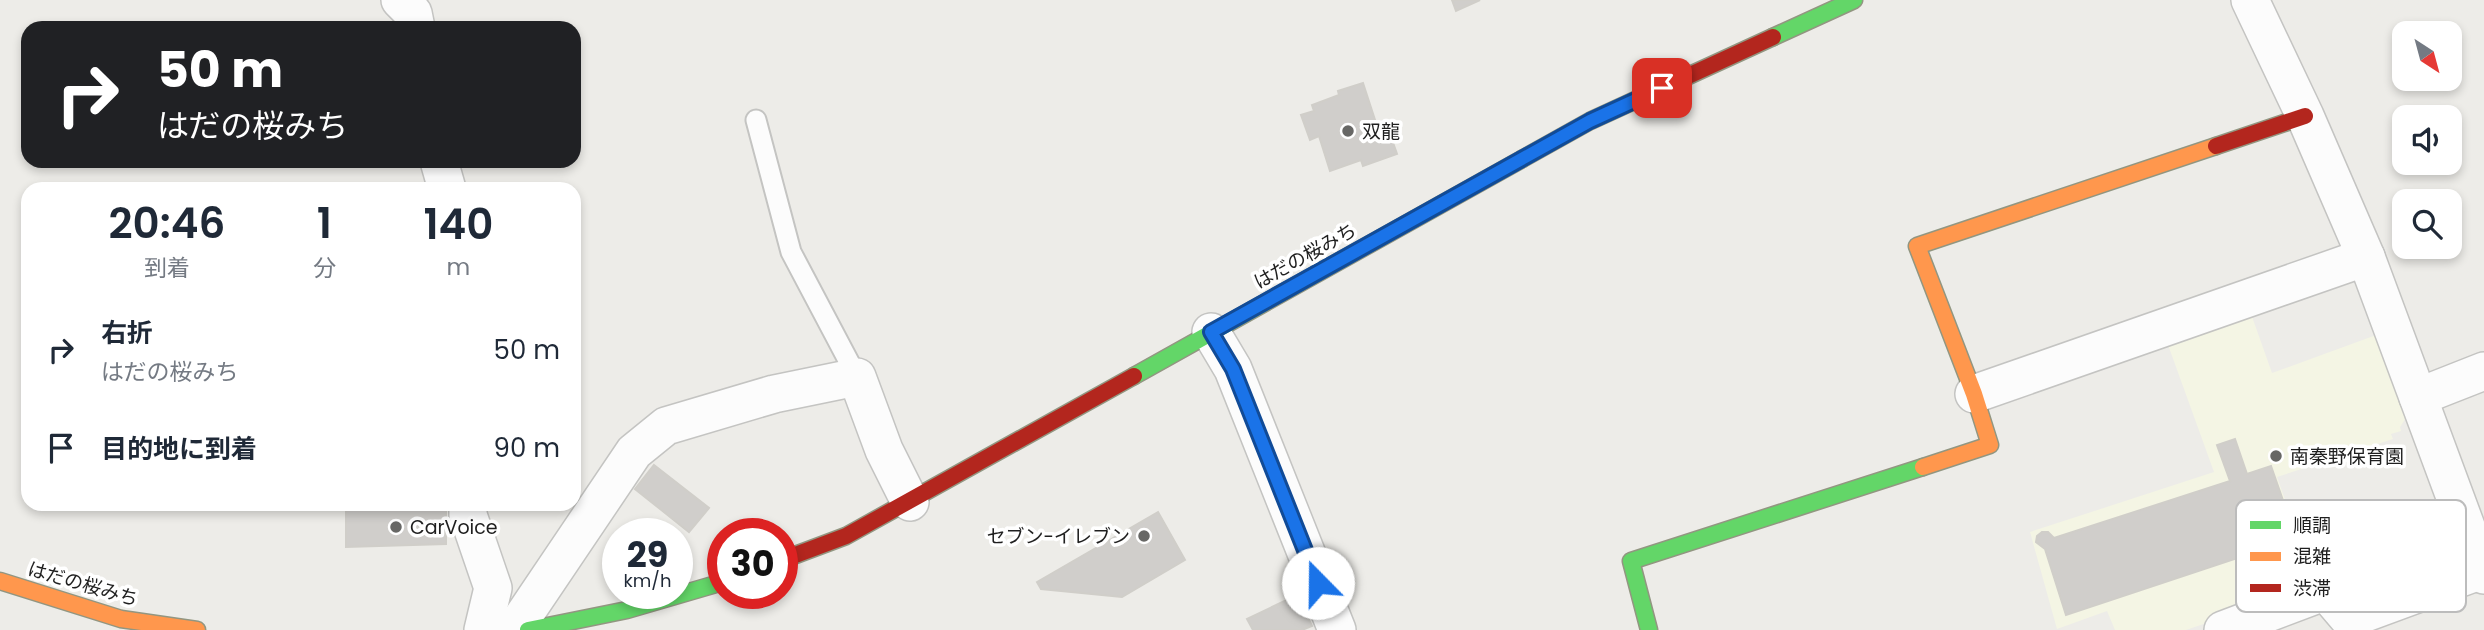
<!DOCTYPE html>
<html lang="ja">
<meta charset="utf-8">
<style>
body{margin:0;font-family:Poppins,"Noto Sans JP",sans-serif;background:#f6f6f7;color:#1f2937;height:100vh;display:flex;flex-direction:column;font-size:26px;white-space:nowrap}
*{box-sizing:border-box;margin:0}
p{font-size:23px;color:#747a83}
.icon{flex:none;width:38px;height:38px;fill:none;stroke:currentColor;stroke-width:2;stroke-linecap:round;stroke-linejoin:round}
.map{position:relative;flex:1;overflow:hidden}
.side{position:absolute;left:21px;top:182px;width:560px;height:329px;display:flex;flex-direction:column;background:#fff;border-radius:21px;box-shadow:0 4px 10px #0003}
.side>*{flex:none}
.guide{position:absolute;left:21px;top:21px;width:560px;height:147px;border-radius:21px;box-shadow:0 4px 10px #0003;background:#202124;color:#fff;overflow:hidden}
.needle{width:46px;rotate:144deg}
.buttons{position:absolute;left:2392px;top:21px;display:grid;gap:14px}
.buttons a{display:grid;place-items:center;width:70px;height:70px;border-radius:14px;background:#fff;box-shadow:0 4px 10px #0003;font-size:35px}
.speed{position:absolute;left:602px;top:518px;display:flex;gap:14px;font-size:35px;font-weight:700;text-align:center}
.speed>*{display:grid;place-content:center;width:91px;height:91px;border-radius:50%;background:#fff;box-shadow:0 4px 10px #0003;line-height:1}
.speed small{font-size:18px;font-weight:400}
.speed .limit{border:10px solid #d22;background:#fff;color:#111}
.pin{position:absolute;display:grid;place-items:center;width:60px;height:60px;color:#fff;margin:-30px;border-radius:14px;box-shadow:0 4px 10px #0006}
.me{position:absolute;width:77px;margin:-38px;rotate:338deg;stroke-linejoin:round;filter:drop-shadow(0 0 5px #0008)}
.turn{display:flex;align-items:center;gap:24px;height:147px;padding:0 21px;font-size:32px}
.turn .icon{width:91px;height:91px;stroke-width:2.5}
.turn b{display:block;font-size:49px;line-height:60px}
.eta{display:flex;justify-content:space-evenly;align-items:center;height:119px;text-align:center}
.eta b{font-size:42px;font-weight:600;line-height:49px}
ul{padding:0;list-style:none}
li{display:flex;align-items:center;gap:21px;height:98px;padding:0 21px}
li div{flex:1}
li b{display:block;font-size:26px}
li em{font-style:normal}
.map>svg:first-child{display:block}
.education{fill:#f4f5e4}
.building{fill:#d0cecb;stroke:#d0cec9;stroke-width:2}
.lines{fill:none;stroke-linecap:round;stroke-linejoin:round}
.lane-casing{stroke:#c4c4c2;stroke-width:23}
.street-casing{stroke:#c4c4c2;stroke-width:40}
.fast-casing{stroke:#929681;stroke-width:19}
.slow-casing{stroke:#929681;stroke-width:19}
.jam-casing{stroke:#929681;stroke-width:19}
.lane{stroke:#fcfcfc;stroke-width:19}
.street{stroke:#fcfcfc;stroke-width:37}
.fast{stroke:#63d668;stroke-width:16}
.slow{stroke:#ff974d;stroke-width:16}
.jam{stroke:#b3261e;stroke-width:16}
.route-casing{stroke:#114b97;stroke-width:18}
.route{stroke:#1a73e8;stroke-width:12}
.poi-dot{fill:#676765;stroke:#fff;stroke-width:2.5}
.labels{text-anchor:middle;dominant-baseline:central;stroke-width:7;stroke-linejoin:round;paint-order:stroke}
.poi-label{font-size:19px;fill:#1f1f1f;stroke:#fff;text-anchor:start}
.street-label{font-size:19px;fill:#1f1f1f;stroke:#fff}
.key{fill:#fff;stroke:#bcbcbc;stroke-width:2}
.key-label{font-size:19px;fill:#1f1f1f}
</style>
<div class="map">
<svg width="2484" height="630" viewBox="0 0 2484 630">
<rect width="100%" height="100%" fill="#edece8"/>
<polygon class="education" points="2250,311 2272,373 2379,334 2409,413 2400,427 2401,431 2391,434 2393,439 2277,477 2311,573 2306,589 2186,630 2115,630 2107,611 2057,629 2030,532 2214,472 2167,342"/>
<g class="building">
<polygon points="1452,0 1480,0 1456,11"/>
<polygon points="1363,83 1377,126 1386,123 1397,154 1363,166 1361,160 1330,171 1319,136 1310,140 1301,115 1314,111 1312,105 1339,95 1338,91"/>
<polygon points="2235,439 2247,474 2271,466 2286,509 2275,512 2286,542 2066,615 2045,549 2036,542 2037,536 2042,532 2048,532 2054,538 2230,481 2217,445"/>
<polygon points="654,465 709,508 689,532 635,489"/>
<polygon points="446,508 446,544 346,547 346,510"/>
<polygon points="1158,512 1185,560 1122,597 1041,589 1037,582"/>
<polygon points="1297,595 1312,626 1302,630 1253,630 1247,619"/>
</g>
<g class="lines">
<defs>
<polyline id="lane" points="756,120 791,252 857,377"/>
<g id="street">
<polyline points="400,0 413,13 416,28"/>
<polyline points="2250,0 2305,116 2366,257 2484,575"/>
<polyline points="439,161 447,189"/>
<polyline points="1211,332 1233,369 1337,630"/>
<polyline points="1974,394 2366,257"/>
<polyline points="2418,397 2484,371"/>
<polyline points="468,504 468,515 493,588 483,630"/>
<polyline points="2305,520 2332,599 2349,619 2482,570"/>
<polyline points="514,630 634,452 666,426 774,394 857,377 884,450 910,502"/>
<polyline points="2223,630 2329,590"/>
</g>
<g id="fast">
<polyline points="1773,37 1854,0"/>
<polyline points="1134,376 1522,159"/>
<polyline points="528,630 627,610 723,582"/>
<polyline points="1649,630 1631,561 1923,467"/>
</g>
<g id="slow">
<polyline points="1923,467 1990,445 1974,394 1917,246 2216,146"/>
<polyline points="0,581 121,619 197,630"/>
</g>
<g id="jam">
<polyline points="2216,146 2305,116"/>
<polyline points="1522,159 1590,121 1773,37"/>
<polyline points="782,560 846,536 1134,376"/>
</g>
</defs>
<use href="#lane" class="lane-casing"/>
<use href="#street" class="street-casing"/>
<use href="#fast" class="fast-casing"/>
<use href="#slow" class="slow-casing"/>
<use href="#jam" class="jam-casing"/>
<use href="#lane" class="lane"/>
<use href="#street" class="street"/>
<use href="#fast" class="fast"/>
<use href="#slow" class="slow"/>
<use href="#jam" class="jam"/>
</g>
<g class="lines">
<defs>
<polyline id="route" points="1318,583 1233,369 1211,332 1590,121 1662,88"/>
</defs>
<use href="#route" class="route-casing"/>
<use href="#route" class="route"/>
</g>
<g class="poi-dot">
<circle cx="1348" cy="131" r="7"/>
<circle cx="2276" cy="456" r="7"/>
<circle cx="396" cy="527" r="7"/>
<circle cx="1144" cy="536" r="7"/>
</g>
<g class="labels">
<g class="poi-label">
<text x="1362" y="131">双龍</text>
<text x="2290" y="456">南秦野保育園</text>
<text x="410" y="527">CarVoice</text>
<text x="1130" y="536" text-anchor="end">セブン-イレブン</text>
</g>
<g class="street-label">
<text transform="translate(1305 256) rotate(-29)">はだの桜みち</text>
<text transform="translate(83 584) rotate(16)">はだの桜みち</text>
</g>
</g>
<rect x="2236" y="500" width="230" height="112" rx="10" class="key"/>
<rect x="2250" y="521" width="31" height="8" fill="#63d668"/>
<rect x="2250" y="552" width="31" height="9" fill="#ff974d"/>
<rect x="2250" y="584" width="31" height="8" fill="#b3261e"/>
<g class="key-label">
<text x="2293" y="532">順調</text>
<text x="2293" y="563">混雑</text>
<text x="2293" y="595">渋滞</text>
</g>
</svg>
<div class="buttons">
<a><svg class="needle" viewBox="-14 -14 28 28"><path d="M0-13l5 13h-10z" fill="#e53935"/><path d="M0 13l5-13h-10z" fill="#747a83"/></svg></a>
<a><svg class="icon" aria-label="sound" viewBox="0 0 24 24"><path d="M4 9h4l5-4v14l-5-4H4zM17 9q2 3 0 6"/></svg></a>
<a><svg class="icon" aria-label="search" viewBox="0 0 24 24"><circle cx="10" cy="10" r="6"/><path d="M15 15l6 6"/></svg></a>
</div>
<div class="speed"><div>29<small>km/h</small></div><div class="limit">30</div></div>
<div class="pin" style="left:1662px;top:88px;background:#d93025"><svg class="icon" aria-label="arrive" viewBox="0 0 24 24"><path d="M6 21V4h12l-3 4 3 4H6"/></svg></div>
<svg class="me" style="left:1318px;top:583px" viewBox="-20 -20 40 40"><circle r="19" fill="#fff"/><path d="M0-13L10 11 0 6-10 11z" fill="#1a73e8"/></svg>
<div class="guide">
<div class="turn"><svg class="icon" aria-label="right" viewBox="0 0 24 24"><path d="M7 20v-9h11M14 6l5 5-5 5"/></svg><div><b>50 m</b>はだの桜みち</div></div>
</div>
<section class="side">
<div class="eta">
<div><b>20:46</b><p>到着</p></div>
<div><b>1</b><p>分</p></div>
<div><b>140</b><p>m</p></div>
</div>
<ul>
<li><svg class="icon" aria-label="right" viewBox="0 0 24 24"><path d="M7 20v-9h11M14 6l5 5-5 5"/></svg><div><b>右折</b><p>はだの桜みち</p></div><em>50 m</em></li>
<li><svg class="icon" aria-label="arrive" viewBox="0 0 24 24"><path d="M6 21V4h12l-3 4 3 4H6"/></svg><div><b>目的地に到着</b></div><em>90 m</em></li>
</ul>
</section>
</div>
